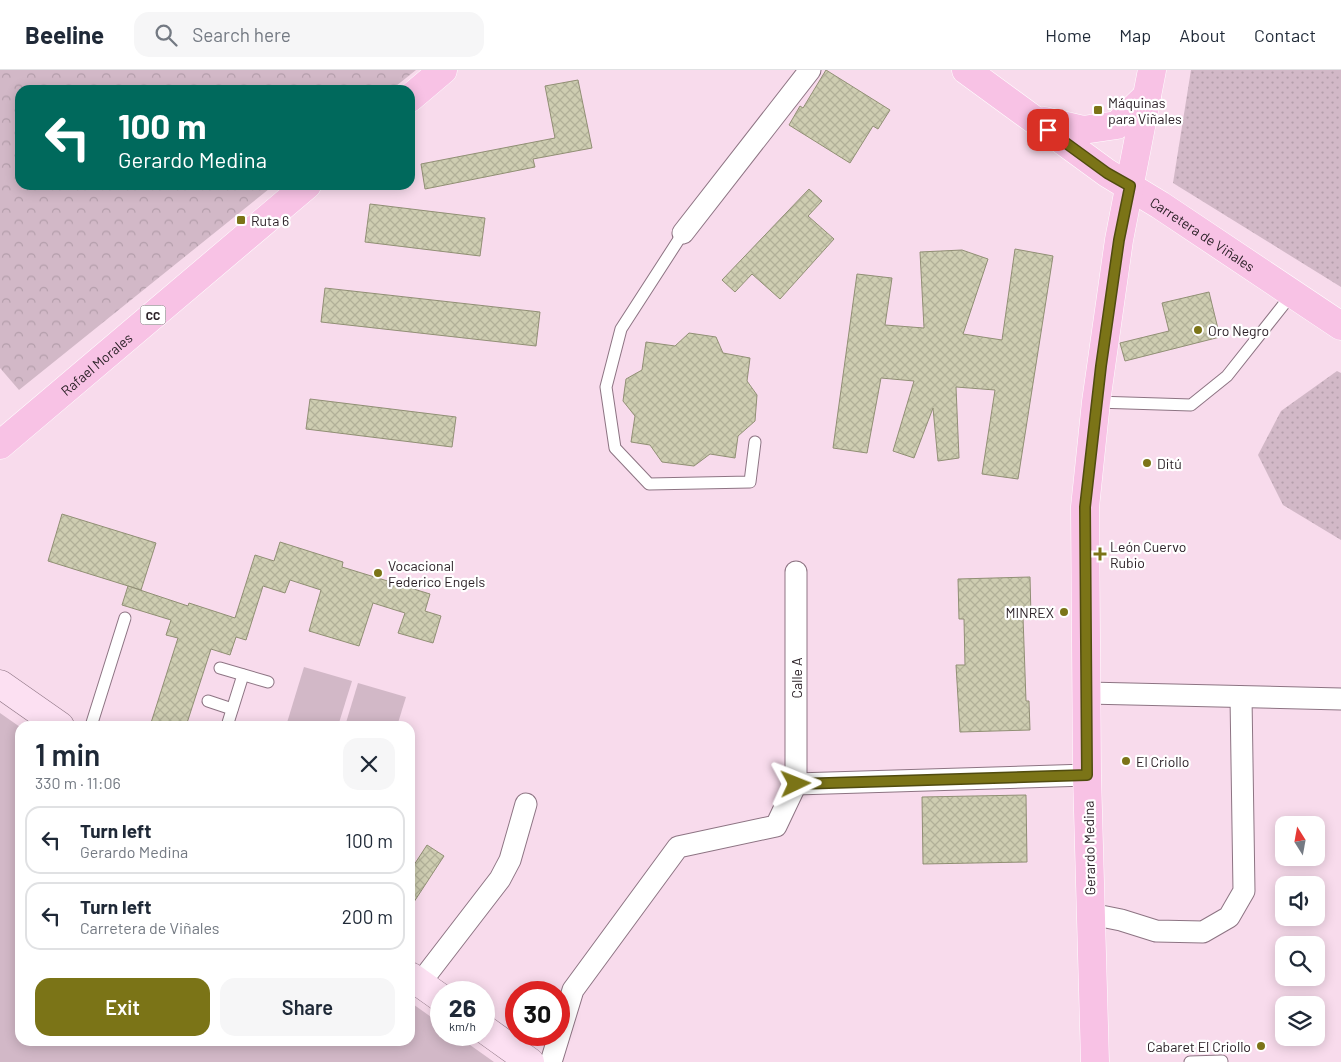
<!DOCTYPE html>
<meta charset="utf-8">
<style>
body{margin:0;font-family:Barlow,sans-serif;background:#f6f6f7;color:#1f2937;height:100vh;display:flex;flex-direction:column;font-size:19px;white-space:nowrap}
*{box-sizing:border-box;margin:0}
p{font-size:16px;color:#747a83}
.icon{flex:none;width:28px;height:28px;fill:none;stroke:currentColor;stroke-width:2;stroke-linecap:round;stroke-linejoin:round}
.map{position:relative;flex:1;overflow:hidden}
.details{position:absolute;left:15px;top:651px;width:400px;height:325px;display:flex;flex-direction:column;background:#fff;border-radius:15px;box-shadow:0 2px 12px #0003}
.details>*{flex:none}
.banner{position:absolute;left:15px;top:15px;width:400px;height:105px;border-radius:15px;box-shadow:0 2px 12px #0003;background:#00695c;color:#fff;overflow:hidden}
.needle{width:32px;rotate:349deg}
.tools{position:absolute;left:1275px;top:746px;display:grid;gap:10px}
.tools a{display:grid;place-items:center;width:50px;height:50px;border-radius:10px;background:#fff;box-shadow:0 2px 12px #0003;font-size:25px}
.speed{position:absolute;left:430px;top:911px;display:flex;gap:10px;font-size:25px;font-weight:700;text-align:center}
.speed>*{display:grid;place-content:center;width:65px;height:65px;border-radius:50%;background:#fff;box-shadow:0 2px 12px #0003;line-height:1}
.speed small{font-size:12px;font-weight:400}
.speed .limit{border:8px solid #d22;background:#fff;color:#111}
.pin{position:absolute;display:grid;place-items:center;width:42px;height:42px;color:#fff;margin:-21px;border-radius:10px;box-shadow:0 2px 8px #0006}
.me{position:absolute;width:55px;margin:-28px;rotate:88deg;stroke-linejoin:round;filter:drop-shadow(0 0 4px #0008)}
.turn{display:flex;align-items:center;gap:18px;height:105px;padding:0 20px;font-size:22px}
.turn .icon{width:65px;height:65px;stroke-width:2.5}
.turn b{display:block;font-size:35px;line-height:42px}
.round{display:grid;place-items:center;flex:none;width:52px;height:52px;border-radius:15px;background:#f6f6f7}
.overview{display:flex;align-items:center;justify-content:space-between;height:85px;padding:0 20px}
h1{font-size:30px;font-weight:600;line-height:38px}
.button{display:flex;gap:10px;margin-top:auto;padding:10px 20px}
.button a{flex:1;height:58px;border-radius:15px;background:#7b7417;color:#fff;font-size:20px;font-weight:600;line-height:58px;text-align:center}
.button a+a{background:#f6f6f7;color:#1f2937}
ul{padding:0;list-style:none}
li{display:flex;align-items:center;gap:15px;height:68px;margin:0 10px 8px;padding:0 10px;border:2px solid #e0e1e3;border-radius:15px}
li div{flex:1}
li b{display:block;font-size:19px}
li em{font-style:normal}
header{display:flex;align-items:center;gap:30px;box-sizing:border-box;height:70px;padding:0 25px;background:#fff;border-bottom:1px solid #e0e1e3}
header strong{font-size:24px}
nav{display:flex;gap:28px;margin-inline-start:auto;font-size:18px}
.search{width:350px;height:45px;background:#f6f6f7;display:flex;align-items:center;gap:12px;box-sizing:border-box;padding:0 18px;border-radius:15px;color:#747a83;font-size:19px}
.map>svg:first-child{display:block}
.grass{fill:url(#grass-dots)}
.park{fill:url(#park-crowns)}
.pitch{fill:#d2b8c7}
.building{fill:url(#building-cross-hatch);stroke:#918f75}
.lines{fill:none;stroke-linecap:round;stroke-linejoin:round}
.service-casing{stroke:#8d7483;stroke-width:13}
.minor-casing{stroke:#8d7483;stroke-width:23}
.secondary-casing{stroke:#8d7483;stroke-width:29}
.primary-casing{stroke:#fff;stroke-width:29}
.service{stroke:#fff;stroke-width:11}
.minor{stroke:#fff;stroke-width:21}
.secondary{stroke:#fce0f2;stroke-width:28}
.primary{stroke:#f8c2e5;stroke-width:28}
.route-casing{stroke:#504b0f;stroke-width:12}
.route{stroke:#7b7417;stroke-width:9}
.poi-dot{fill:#7b7417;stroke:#fff;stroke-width:2}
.labels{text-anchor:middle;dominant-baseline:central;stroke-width:4.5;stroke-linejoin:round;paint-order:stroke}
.shield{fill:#fff;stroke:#6b6468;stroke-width:1}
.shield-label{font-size:12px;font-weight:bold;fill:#2c2228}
.poi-label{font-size:14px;fill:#2c2228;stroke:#fff;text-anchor:start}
.street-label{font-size:14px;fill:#2c2228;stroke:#fff}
</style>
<header>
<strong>Beeline</strong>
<div class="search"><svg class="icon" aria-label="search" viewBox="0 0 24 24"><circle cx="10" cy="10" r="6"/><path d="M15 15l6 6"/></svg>Search here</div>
<nav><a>Home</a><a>Map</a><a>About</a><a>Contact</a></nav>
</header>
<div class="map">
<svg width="1341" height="992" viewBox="0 0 1341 992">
<defs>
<pattern id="grass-dots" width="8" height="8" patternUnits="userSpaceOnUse" patternTransform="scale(1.25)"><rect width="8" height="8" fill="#d2b8c7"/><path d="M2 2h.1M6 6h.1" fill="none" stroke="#b49eab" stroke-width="1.8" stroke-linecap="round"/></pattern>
<pattern id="park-crowns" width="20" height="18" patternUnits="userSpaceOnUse" patternTransform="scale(1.25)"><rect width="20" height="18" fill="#d2b8c7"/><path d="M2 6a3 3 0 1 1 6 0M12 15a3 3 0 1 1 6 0" fill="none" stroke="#b49eab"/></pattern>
<pattern id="building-cross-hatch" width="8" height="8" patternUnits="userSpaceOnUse" patternTransform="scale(1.25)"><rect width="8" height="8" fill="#cecdb1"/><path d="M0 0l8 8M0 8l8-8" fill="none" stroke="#b1b098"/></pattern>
</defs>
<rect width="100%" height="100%" fill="#f8dbec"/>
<g class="grass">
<polygon points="1191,0 1341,0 1341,217 1173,113"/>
<polygon points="1337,301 1341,303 1341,470 1283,435 1258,385 1281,341"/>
</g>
<polygon class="park" points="0,0 416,0 391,20 20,20 20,115 274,115 19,320 0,298"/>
<g class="pitch">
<polygon points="304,597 352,611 338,656 286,656"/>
<polygon points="358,613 406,627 397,656 345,656"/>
<polygon points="0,643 20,657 20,971 410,971 410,932 441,954 441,965 456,965 494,992 0,992"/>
</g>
<g class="building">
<polygon points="826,0 890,40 878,59 873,56 850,93 789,55 800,36 803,38"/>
<polygon points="578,10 592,78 533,89 535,97 425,119 421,94 555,68 545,16"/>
<polygon points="809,119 822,131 808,146 834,169 780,229 752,204 735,222 722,210"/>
<polygon points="370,134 485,148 480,186 365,172"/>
<polygon points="1015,179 1053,186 1018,409 982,404 995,320 956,317 959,388 938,391 933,338 914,388 893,381 914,311 881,308 867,383 833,378 857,204 892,208 885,255 924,258 920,182 962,180 988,189 963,264 1002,270"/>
<polygon points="325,218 540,242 536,276 321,252"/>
<polygon points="1209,222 1220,267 1125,291 1120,273 1169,261 1162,233"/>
<polygon points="689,263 716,267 723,283 750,288 747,311 757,325 755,351 738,366 735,388 710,384 694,396 662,392 650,375 631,372 635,346 623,331 626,309 642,300 646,272 675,276"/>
<polygon points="310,329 456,347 452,377 306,359"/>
<polygon points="62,444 156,473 141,520 48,491"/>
<polygon points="280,472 343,492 342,497 430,524 425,541 441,546 433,573 398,563 405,543 373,533 359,576 309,561 321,520 290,510 285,523 263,516 246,570 236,567 230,585 211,579 186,656 150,656 178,568 166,565 171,550 122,535 128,516 188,536 189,533 235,548 255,485 274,491"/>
<polygon points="1030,507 1031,547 1023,547 1026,631 1029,631 1030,660 960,662 956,595 965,595 964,549 959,549 958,509"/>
<polygon points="1026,725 1027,792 923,794 922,727"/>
<polygon points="427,775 444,786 410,838 410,801"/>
</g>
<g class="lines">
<defs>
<g id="service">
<polyline points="683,163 621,259 606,317 615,378 649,414 750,412 755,372"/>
<polyline points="1096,332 1191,335 1227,306 1292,224"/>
<polyline points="220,598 268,612"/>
<polyline points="208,631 232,639"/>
<polyline points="91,656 125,548"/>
<polyline points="227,656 243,605"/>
<polyline points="1190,992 1222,991"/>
</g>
<g id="minor">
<polyline points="683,163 810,0"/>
<polyline points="1087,623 1341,629"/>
<polyline points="796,714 1087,705"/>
<polyline points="1091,844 1121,850 1156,861 1203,862 1229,847 1244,821 1241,627"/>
<polyline points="420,913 500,809 510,790 526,734"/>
<polyline points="551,992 573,920 678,777 776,756 796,714 796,502"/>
</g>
<g id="secondary">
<polyline points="0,614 60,656"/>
<polyline points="410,906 441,928"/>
<polyline points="484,959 530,992"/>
</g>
<g id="primary">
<path id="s1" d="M966 0 1107 103 1160 135 1341 256"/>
<polyline points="410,28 443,0"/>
<polyline points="1044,51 1083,60 1117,55 1147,26"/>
<path id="s2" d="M0 375 307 115"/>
<polyline points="1095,992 1087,705 1085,437 1096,332 1119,170 1152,0"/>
</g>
</defs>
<use href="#service" class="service-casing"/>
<use href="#minor" class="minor-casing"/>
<use href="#secondary" class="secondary-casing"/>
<use href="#primary" class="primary-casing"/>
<use href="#service" class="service"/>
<use href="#minor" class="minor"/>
<use href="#secondary" class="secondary"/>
<use href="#primary" class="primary"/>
</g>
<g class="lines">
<defs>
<polyline id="route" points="796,714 1087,705 1085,437 1101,296 1119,170 1130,116 1107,103 1048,60"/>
</defs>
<use href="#route" class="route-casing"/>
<use href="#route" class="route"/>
</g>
<g class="poi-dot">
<rect x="1093" y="35" width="10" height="10" rx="2.5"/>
<rect x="236" y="145" width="10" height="10" rx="2.5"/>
<circle cx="1198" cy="260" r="5"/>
<circle cx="1147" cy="393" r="5"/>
<path d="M1097.5 476.5h5v5h5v5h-5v5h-5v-5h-5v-5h5z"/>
<circle cx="378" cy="503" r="5"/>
<circle cx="1064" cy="542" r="5"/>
<circle cx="1126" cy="691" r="5"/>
<circle cx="1261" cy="976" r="5"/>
</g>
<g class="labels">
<rect class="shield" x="140.5" y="235.5" width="25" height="19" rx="4"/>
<g class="shield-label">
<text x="153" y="245">CC</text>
</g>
<g class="poi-label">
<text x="1108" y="32">Máquinas<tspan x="1108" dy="16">para Viñales</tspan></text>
<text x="251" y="150">Ruta 6</text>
<text x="1208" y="260">Oro Negro</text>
<text x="1157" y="393">Ditú</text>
<text x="1110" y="476">León Cuervo<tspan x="1110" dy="16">Rubio</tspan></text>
<text x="388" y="495">Vocacional<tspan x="388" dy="16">Federico Engels</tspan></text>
<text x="1054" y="542" text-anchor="end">MINREX</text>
<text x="1136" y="691">El Criollo</text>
<text x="1251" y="976" text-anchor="end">Cabaret El Criollo</text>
</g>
<g class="street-label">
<text stroke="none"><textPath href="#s1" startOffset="288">Carretera de Viñales</textPath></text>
<text stroke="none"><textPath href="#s2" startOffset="126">Rafael Morales</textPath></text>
<text transform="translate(796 608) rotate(-90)">Calle A</text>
<text transform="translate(1089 778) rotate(-91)">Gerardo Medina</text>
</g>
</g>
</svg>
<div class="tools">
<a><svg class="needle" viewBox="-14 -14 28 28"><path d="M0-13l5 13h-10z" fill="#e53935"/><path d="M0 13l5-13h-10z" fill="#747a83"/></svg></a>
<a><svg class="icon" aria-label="sound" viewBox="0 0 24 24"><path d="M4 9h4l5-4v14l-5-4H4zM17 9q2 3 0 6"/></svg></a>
<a><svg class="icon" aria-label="search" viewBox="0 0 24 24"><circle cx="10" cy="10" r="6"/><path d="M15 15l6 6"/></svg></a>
<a><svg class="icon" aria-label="layers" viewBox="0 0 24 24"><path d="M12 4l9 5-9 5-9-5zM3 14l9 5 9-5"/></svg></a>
</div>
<div class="speed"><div>26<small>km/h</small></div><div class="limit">30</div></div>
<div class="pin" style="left:1048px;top:60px;background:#d93025"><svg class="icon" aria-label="arrive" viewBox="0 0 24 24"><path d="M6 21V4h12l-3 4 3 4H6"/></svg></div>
<svg class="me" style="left:796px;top:714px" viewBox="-20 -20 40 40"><path d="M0-17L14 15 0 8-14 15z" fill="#7b7417" stroke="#fff" stroke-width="4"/></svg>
<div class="banner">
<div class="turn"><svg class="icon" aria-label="left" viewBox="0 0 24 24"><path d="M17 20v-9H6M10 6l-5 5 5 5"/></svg><div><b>100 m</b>Gerardo Medina</div></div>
</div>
<section class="details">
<div class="overview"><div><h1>1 min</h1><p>330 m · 11:06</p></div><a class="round"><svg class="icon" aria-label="close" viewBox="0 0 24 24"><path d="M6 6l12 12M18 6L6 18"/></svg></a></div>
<ul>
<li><svg class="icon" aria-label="left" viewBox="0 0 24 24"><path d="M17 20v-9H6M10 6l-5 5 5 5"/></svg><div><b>Turn left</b><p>Gerardo Medina</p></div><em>100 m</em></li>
<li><svg class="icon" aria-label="left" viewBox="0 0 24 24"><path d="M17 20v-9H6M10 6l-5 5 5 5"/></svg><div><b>Turn left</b><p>Carretera de Viñales</p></div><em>200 m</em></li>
</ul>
<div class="button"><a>Exit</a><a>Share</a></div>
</section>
</div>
